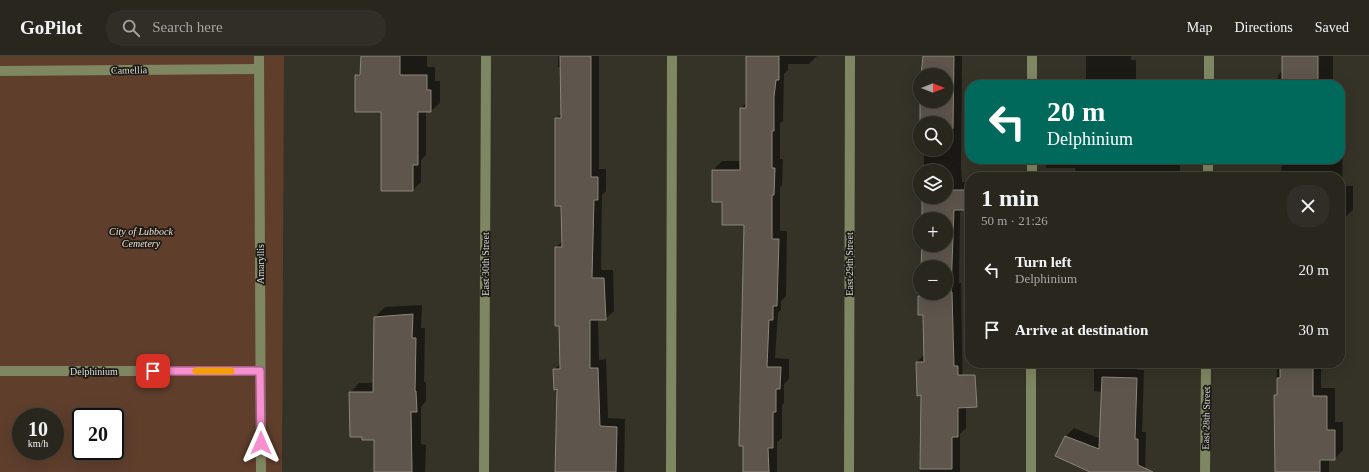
<!DOCTYPE html>
<meta charset="utf-8">
<style>
body{margin:0;font-family:Georgia,serif;background:#302e26;color:#f1f3f6;height:100vh;display:flex;flex-direction:column;font-size:15px;white-space:nowrap}
*{box-sizing:border-box;margin:0}
p{font-size:13px;color:#a5a5a4}
.icon{flex:none;width:22px;height:22px;fill:none;stroke:currentColor;stroke-width:2;stroke-linecap:round;stroke-linejoin:round}
.map{position:relative;flex:1;overflow:hidden}
.side{position:absolute;left:965px;top:116px;width:380px;height:196px;display:flex;flex-direction:column;background:#28261d;border-radius:16px;box-shadow:0 4px 16px #0002,0 0 0 1px #44433b}
.side>*{flex:none}
.top-card{position:absolute;left:965px;top:24px;width:380px;height:84px;border-radius:16px;box-shadow:0 4px 16px #0002,0 0 0 1px #44433b;background:#00695c;color:#fff;overflow:hidden}
.needle{width:26px;rotate:90deg}
.fabs{position:absolute;left:913px;top:12px;display:grid;gap:8px}
.fabs a{display:grid;place-items:center;width:40px;height:40px;border-radius:50%;background:#28261d;box-shadow:0 4px 16px #0002,0 0 0 1px #44433b;font-size:20px}
.speed{position:absolute;left:12px;top:352px;display:flex;gap:8px;font-size:20px;font-weight:700;text-align:center}
.speed>*{display:grid;place-content:center;width:52px;height:52px;border-radius:50%;background:#28261d;box-shadow:0 4px 16px #0002,0 0 0 1px #44433b;line-height:1}
.speed small{font-size:10px;font-weight:400}
.speed .limit{border:2px solid #111;border-radius:6px;background:#fff;color:#111}
.pin{position:absolute;display:grid;place-items:center;width:34px;height:34px;color:#fff;margin:-17px;border-radius:8px;box-shadow:0 2px 6px #0006}
.me{position:absolute;width:44px;margin:-22px;rotate:0deg;stroke-linejoin:round;filter:drop-shadow(0 0 3px #0008)}
.turn{display:flex;align-items:center;gap:14px;height:84px;padding:0 16px;font-size:18px}
.turn .icon{width:52px;height:52px;stroke-width:2.5}
.turn b{display:block;font-size:28px;line-height:34px}
.round{display:grid;place-items:center;flex:none;width:42px;height:42px;border-radius:16px;background:#302e26}
.overview{display:flex;align-items:center;justify-content:space-between;height:68px;padding:0 16px}
h1{font-size:24px;font-weight:700;line-height:30px}
ul{padding:0;list-style:none}
li{display:flex;align-items:center;gap:12px;height:60px;padding:0 16px}
li div{flex:1}
li b{display:block;font-size:15px}
li em{font-style:normal}
header{display:flex;align-items:center;gap:24px;box-sizing:border-box;height:56px;padding:0 20px;background:#28261d;border-bottom:1px solid #44433b}
header strong{font-size:19px}
nav{display:flex;gap:22px;margin-inline-start:auto;font-size:14px}
.search{width:280px;height:36px;background:#302e26;display:flex;align-items:center;gap:10px;box-sizing:border-box;padding:0 14px;border-radius:16px;color:#a5a5a4;font-size:15px}
.map>svg:first-child{display:block}
.green{fill:#5f3e2c;fill-rule:evenodd}
.shadow{fill:#0007}
.building{fill:#5e564c;stroke:#8d857a}
.lines{fill:none;stroke-linecap:round;stroke-linejoin:round}
.minor{stroke:#7f8662;stroke-width:10}
.route-casing{stroke:#a15e86;stroke-width:10}
.route{stroke:#f790ce;stroke-width:7}
.slow{stroke:#f59e0b;stroke-width:7}
.labels{text-anchor:middle;dominant-baseline:central;stroke-width:3.5;stroke-linejoin:round;paint-order:stroke}
.street-label{font-size:10px;fill:#dfded7;stroke:#1b1a15}
.park-label{font-size:10px;font-style:italic;fill:#f8ded0;stroke:#1b1a15}
</style>
<header>
<strong>GoPilot</strong>
<div class="search"><svg class="icon" aria-label="search" viewBox="0 0 24 24"><circle cx="10" cy="10" r="6"/><path d="M15 15l6 6"/></svg>Search here</div>
<nav><a>Map</a><a>Directions</a><a>Saved</a></nav>
</header>
<div class="map">
<svg width="1369" height="416" viewBox="0 0 1369 416">
<rect width="100%" height="100%" fill="#353227"/>
<path class="green" d="M0 0H284L282 416H0ZM21 361H55V395H21ZM81 361H115V395H81Z"/>
<g class="shadow">
<polygon points="362,0 427,0 427,11 435,11 435,25 440,25 440,47 431,55 426,55 426,99 421,104 421,126 413,134 382,55 356,20 362,15"/>
<polygon points="558,0 599,0 599,113 606,113 606,135 602,139 601,214 613,214 614,255 605,263 598,263 599,304 606,303 608,362 625,363 624,416 556,416 558,332 554,314 561,307 556,191 563,185 556,63 562,57 561,11 558,11"/>
<polygon points="747,0 817,0 809,8 788,8 788,14 784,18 783,65 780,67 780,103 783,103 782,129 780,131 780,175 787,175 786,240 781,245 781,254 778,257 775,302 789,303 789,323 784,328 784,347 782,349 782,382 777,386 777,416 744,416 745,168 723,145 713,145 713,114 722,105 741,105 741,52 747,46"/>
<polygon points="923,0 962,0 961,109 962,126 970,126 970,151 962,153 960,157 959,227 961,227 963,346 966,346 966,372 960,378 960,416 920,416 922,338 917,306 925,298 924,258 919,241 921,237 946,237 946,211 922,211 922,189 946,189 946,163 922,163 922,141 946,141 946,115 924,115 924,93 946,93 946,67 921,67 921,45 946,45 946,19 922,19"/>
<polygon points="1086,0 1131,0 1131,4 1136,4 1136,29 1086,29"/>
<polygon points="1283,0 1333,0 1333,29 1278,29 1278,19 1283,14"/>
<polygon points="1340,86 1343,86 1342,130 1353,130 1353,154 1345,161 1345,194 1340,199 1340,121 1281,121 1282,103 1340,103"/>
<polygon points="1046,103 1180,103 1180,121 1075,121 1075,112 1046,112"/>
<polygon points="422,249 421,272 425,272 424,326 426,326 426,345 421,351 421,388 426,389 425,416 375,416 376,383 350,337 359,327 374,327 375,261 385,251"/>
<polygon points="1094,307 1137,307 1137,314 1144,314 1142,376 1146,376 1145,416 1092,416 1056,399 1066,380 1074,372 1101,383 1103,336 1094,335"/>
<polygon points="1277,307 1321,307 1321,332 1335,332 1335,366 1343,366 1343,394 1334,403 1329,403 1329,416 1276,416"/>
</g>
<g class="building">
<polygon points="361,0 400,0 400,19 427,19 427,34 431,34 431,56 418,56 418,109 413,109 413,135 381,135 381,56 355,56 355,19 360,19"/>
<polygon points="560,0 591,0 591,121 598,121 598,144 594,144 592,222 604,222 606,264 590,264 590,312 598,312 600,370 617,371 616,416 555,416 557,333 554,334 553,313 560,313 559,270 555,270 555,191 562,191 561,150 555,150 555,62 561,62"/>
<polygon points="746,0 779,0 779,24 776,24 774,41 774,75 772,75 772,112 775,112 774,139 772,139 772,183 779,183 777,250 773,250 773,264 769,264 767,311 781,311 780,333 776,333 776,356 773,356 773,392 768,392 769,416 743,416 743,390 739,390 744,169 722,169 722,146 712,146 712,114 740,114 740,52 746,52"/>
<polygon points="923,0 954,0 953,73 946,73 946,67 920,67 920,73 920,45 946,45 946,19 921,19"/>
<rect x="1282" y="0" width="36" height="29"/>
<polygon points="946,134 969,134 969,154 954,154 951,236 952,236 954,310 958,310 958,319 975,319 977,351 958,352 958,381 952,381 952,413 920,413 921,339 917,340 916,306 924,306 923,259 918,259 918,240 920,240 920,237 946,237 946,211 921,211 922,189 946,189 946,163 922,163 922,141 946,141"/>
<polygon points="413,258 412,282 416,282 415,335 416,335 417,356 411,356 412,416 374,416 374,384 362,384 362,381 350,381 349,336 373,336 374,261"/>
<polygon points="1280,307 1313,307 1313,340 1327,340 1327,374 1335,374 1335,404 1320,404 1320,416 1275,416 1274,339 1277,339 1277,322 1280,322"/>
<polygon points="1102,321 1137,322 1135,383 1138,383 1138,409 1153,416 1090,416 1055,400 1065,380 1099,393"/>
</g>
<g class="lines">
<g class="minor">
<polyline points="259,0 261,416"/>
<polyline points="0,15 259,13"/>
<polyline points="1032,29 1032,0"/>
<polyline points="1209,29 1209,0"/>
<polyline points="1032,121 1032,103"/>
<polyline points="1208,121 1208,103"/>
<polyline points="0,315 260,315"/>
<polyline points="484,416 486,0"/>
<polyline points="671,416 672,0"/>
<polyline points="849,416 850,0"/>
<polyline points="1031,416 1031,307"/>
<polyline points="1205,416 1206,307"/>
</g>
</g>
<g class="lines">
<defs>
<polyline id="route" points="153,315 260,315 261,387"/>
</defs>
<use href="#route" class="route-casing"/>
<use href="#route" class="route"/>
<polyline class="slow" points="196,315 231,315"/>
</g>
<g class="labels">
<g class="street-label">
<text transform="translate(129 14) rotate(-1)">Camellia</text>
<text transform="translate(260 208) rotate(-90)">Amaryllis</text>
<text transform="translate(485 208) rotate(-90)">East 30th Street</text>
<text transform="translate(849 208) rotate(-90)">East 29th Street</text>
<text x="94" y="315">Delphinium</text>
<text transform="translate(1206 362) rotate(-89)">East 28th Street</text>
</g>
<g class="park-label">
<text x="141" y="175">City of Lubbock<tspan x="141" dy="12">Cemetery</tspan></text>
</g>
</g>
</svg>
<div class="fabs">
<a><svg class="needle" viewBox="-14 -14 28 28"><path d="M0-13l5 13h-10z" fill="#e53935"/><path d="M0 13l5-13h-10z" fill="#a5a5a4"/></svg></a>
<a><svg class="icon" aria-label="search" viewBox="0 0 24 24"><circle cx="10" cy="10" r="6"/><path d="M15 15l6 6"/></svg></a>
<a><svg class="icon" aria-label="layers" viewBox="0 0 24 24"><path d="M12 4l9 5-9 5-9-5zM3 14l9 5 9-5"/></svg></a>
<a>+</a>
<a>−</a>
</div>
<div class="speed"><div>10<small>km/h</small></div><div class="limit">20</div></div>
<div class="pin" style="left:153px;top:315px;background:#d93025"><svg class="icon" aria-label="arrive" viewBox="0 0 24 24"><path d="M6 21V4h12l-3 4 3 4H6"/></svg></div>
<svg class="me" style="left:261px;top:387px" viewBox="-20 -20 40 40"><path d="M0-17L14 15 0 8-14 15z" fill="#f790ce" stroke="#fff" stroke-width="4"/></svg>
<div class="top-card">
<div class="turn"><svg class="icon" aria-label="left" viewBox="0 0 24 24"><path d="M17 20v-9H6M10 6l-5 5 5 5"/></svg><div><b>20 m</b>Delphinium</div></div>
</div>
<section class="side">
<div class="overview"><div><h1>1 min</h1><p>50 m · 21:26</p></div><a class="round"><svg class="icon" aria-label="close" viewBox="0 0 24 24"><path d="M6 6l12 12M18 6L6 18"/></svg></a></div>
<ul>
<li><svg class="icon" aria-label="left" viewBox="0 0 24 24"><path d="M17 20v-9H6M10 6l-5 5 5 5"/></svg><div><b>Turn left</b><p>Delphinium</p></div><em>20 m</em></li>
<li><svg class="icon" aria-label="arrive" viewBox="0 0 24 24"><path d="M6 21V4h12l-3 4 3 4H6"/></svg><div><b>Arrive at destination</b></div><em>30 m</em></li>
</ul>
</section>
</div>
